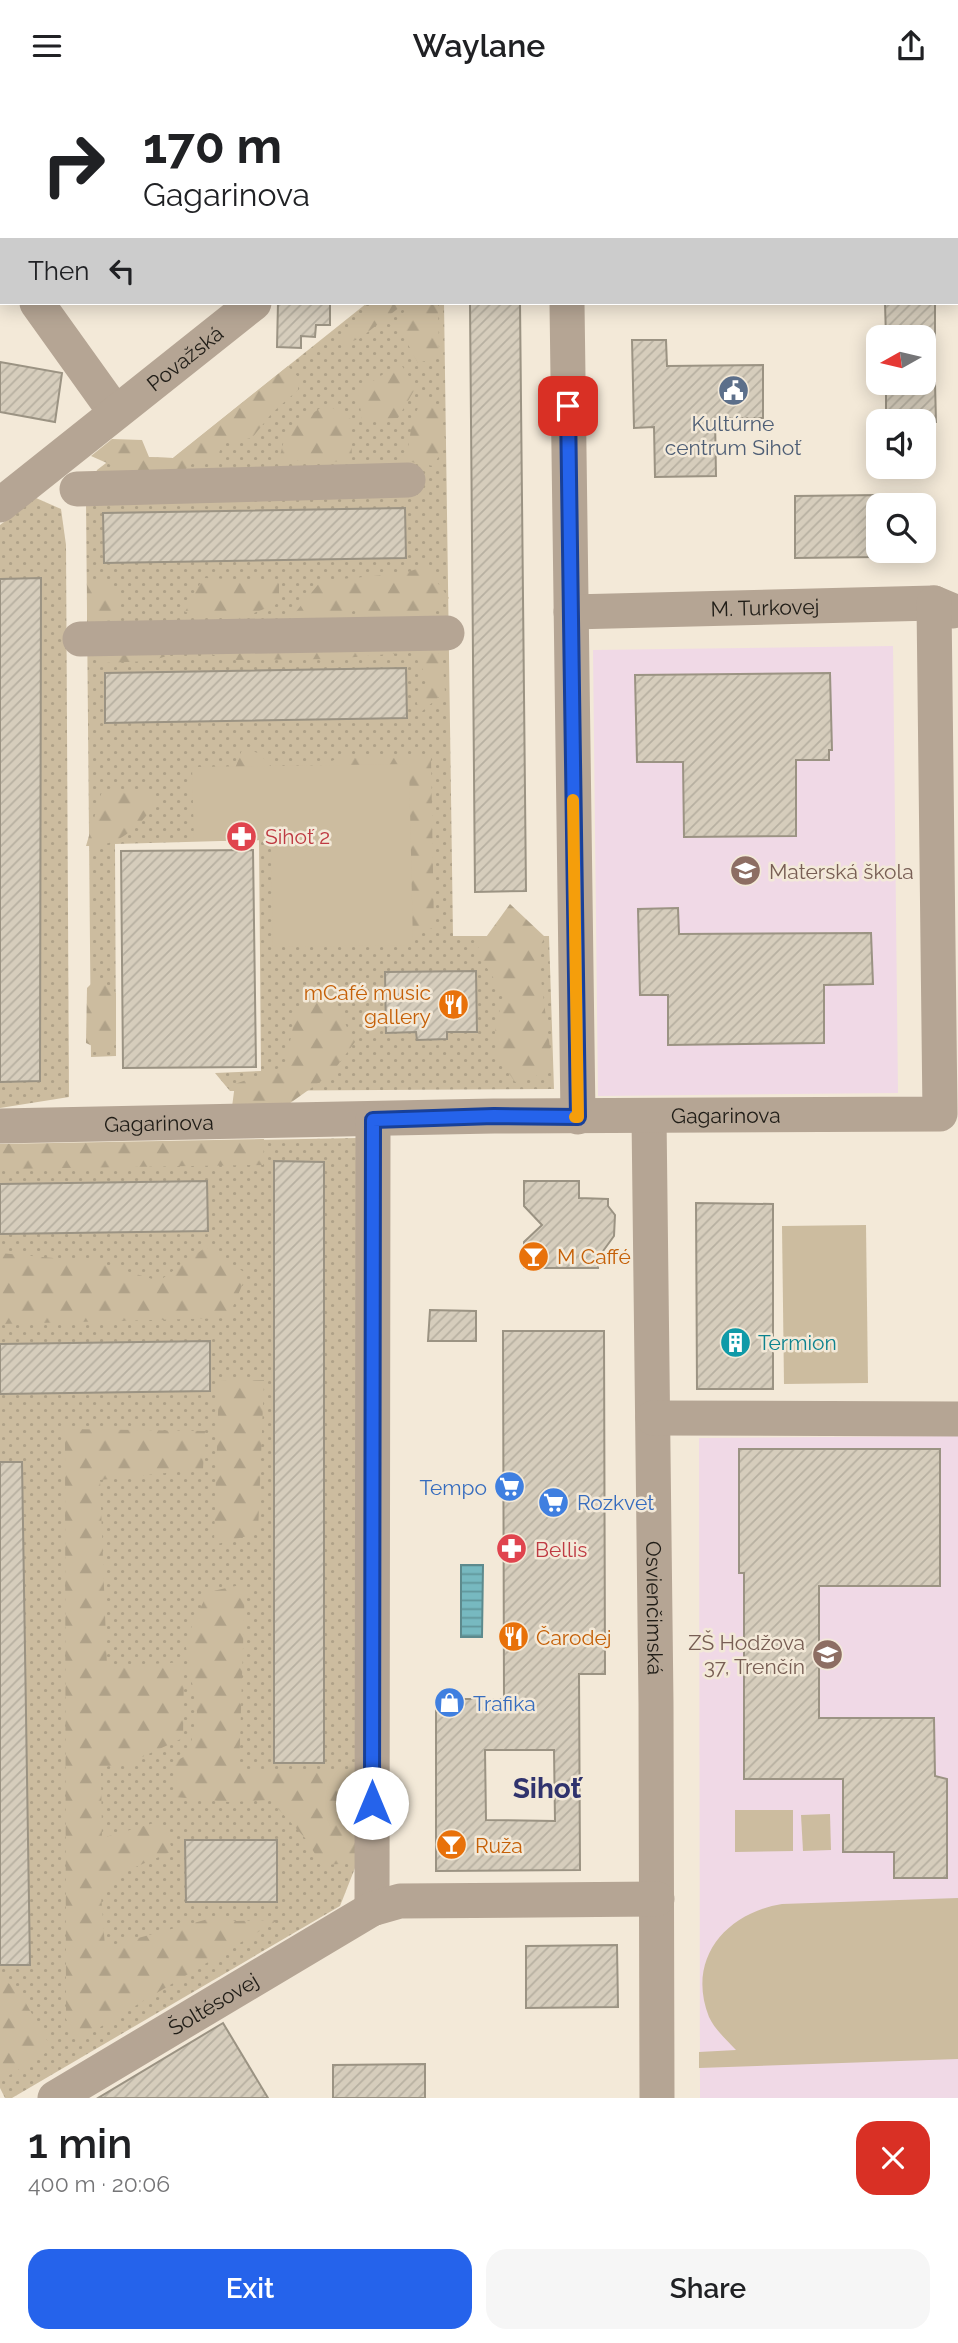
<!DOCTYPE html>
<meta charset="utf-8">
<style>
body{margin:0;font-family:Raleway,sans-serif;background:#f6f6f6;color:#202124;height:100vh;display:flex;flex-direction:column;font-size:26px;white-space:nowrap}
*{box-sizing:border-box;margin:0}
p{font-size:23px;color:#757577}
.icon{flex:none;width:38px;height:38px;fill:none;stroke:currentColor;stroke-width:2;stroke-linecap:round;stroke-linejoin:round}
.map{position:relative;height:2007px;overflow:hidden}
.sheet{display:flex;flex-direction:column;background:#fff;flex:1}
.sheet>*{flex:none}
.guide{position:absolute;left:0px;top:0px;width:959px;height:214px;box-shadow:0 4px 18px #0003;background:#fff;color:#202124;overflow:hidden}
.needle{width:46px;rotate:262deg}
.controls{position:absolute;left:866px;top:234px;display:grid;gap:14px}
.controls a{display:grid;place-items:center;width:70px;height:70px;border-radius:14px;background:#fff;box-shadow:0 4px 18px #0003;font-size:35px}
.pin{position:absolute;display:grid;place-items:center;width:60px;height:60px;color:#fff;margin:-30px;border-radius:14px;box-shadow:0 4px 10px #0006}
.me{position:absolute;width:77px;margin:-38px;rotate:0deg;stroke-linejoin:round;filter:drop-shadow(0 0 5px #0008)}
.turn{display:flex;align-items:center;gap:24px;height:147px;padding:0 28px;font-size:32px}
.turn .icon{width:91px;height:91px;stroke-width:2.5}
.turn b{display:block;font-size:49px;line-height:60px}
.then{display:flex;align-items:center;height:66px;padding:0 28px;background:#0003;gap:14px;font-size:26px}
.round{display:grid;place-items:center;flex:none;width:74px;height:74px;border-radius:21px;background:#f6f6f6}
.head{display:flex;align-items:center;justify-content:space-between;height:119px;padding:0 28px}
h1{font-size:42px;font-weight:600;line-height:52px}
.cta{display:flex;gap:14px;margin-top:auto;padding:14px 28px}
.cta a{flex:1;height:80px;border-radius:21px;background:#2563eb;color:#fff;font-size:28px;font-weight:600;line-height:80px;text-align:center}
.cta a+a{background:#f6f6f6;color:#202124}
header{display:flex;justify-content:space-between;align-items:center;height:91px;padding:0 28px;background:#fff;font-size:32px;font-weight:600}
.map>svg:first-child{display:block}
.education{fill:#f0d9e6}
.grass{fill:url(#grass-dots)}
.forest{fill:url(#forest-firs)}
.green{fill:#ccbc9f}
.water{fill:url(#water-rules);stroke:#5d8a8d;stroke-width:2}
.building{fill:url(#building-hatch);stroke:#9b9383;stroke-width:2;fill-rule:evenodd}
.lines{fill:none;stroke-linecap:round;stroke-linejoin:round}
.minor{stroke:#b5a594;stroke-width:35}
.route-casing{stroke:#184099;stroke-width:18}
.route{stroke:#2563eb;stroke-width:12}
.slow{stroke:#f59e0b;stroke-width:12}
.labels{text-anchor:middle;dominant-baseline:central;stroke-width:5;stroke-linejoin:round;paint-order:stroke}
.street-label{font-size:21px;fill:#201d17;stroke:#f3e9d8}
.service-label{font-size:21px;fill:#4e5e75;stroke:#f3e9d8}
.health-label{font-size:21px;fill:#be3a42;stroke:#f3e9d8;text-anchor:start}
.education-label{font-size:21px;fill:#785e54;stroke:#f3e9d8;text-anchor:start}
.food-label{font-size:21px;fill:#c56008;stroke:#f3e9d8;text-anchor:start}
.culture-label{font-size:21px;fill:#0d838f;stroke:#f3e9d8;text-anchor:start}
.shop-label{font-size:21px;fill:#366cbe;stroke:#f3e9d8;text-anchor:start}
.district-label{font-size:28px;font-weight:bold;fill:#30336d;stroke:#f3e9d8}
</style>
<header><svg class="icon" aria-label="menu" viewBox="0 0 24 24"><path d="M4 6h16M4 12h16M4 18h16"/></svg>Waylane<svg class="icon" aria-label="share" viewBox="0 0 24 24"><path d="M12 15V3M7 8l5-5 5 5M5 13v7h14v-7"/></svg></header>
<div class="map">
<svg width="958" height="2007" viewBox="0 0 958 2007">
<defs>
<pattern id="grass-dots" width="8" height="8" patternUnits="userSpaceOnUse" patternTransform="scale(1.75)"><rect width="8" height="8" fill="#ccbc9f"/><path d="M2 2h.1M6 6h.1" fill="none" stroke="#afa188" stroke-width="1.8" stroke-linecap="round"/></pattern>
<pattern id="forest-firs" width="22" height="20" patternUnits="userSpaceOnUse" patternTransform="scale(1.75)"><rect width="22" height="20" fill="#ccbc9f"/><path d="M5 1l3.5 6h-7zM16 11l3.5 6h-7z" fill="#afa188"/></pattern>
<pattern id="water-rules" width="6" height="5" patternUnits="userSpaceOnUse" patternTransform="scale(1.75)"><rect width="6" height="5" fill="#77b9c0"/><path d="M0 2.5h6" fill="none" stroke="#61969b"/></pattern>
<pattern id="building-hatch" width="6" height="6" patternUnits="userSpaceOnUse" patternTransform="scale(1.75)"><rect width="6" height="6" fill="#d6cdbc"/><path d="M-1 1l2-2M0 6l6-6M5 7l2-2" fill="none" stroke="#b7b0a1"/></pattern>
</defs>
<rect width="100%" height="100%" fill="#f3e9d8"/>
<g class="education">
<polygon points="893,555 898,1002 598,1005 593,559"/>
<polygon points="958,1345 958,2007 700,2007 699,1347"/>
</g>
<g class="grass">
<polygon points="367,212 444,212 453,845 549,845 554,998 230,1000 215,982 261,980 259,749 115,753 116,965 91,966 86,409 97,379 136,349 144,366 173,367"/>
<polygon points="36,407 61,418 66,454 69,1006 0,1017 0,434"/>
<polygon points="357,1047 357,1772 340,1815 12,2007 5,2007 0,1997 0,1054"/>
</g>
<g class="forest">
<polygon points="381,212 405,212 359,248 333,256"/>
<polygon points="409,212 438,212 439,266 418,272 397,233"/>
<polygon points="400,272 416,296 398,327 362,330 358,300"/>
<polygon points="288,275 298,286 298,299 272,322 252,347 223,352 215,372 192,373 178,384 136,385 91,365 112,348 142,349 149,366 173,367"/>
<polygon points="423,304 438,315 446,353 433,375 406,370 412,332"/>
<polygon points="326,313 351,328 352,371 279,369 286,341"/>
<polygon points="425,475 449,507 423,531 378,536 359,517 324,535 290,528 321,490 405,482"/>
<polygon points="105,487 121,507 117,529 87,531 87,492"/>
<polygon points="203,487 279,490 279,512 237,529 185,521"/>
<polygon points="418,545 442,565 445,601 420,622 416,609 428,588 413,561 332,568 227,569 203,560 179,561 151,570 102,572 101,553"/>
<polygon points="243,656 260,663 283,690 339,667 431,667 434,837 395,845 389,823 187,697 198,683 233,683"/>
<path d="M144 699 156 713C137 737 119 756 86 755L102 700Z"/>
<path d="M510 813 544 845 539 873 553 980 515 991C491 958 490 943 505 905L476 860Z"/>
<polygon points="98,886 116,902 116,950 103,960 86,952 87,897"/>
<polygon points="326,897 355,951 331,983 286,1015 232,1016 235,993 285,975 295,926"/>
<polygon points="264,1048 263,1074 0,1078 0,1053"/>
<polygon points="206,1156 247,1183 228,1227 0,1233 0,1162 96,1171 159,1190"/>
<polygon points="264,1289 258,1442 214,1454 219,1290"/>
<polygon points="65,1338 205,1340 203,1378 100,1389 107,1576 184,1571 183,1647 127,1673 101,1676 102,1747 161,1730 173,1760 119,1783 101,1803 105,1856 212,1827 237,1830 278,1829 77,1950 66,1928"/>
<polygon points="245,1493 239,1681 357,1680 357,1772 322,1774 305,1747 270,1709 229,1711 175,1706 174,1671 189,1663 197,1621 185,1550 208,1501"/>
<polygon points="0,1889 16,1895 52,1958 0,1990"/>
</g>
<g class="green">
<polygon points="409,673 413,854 273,856 271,749 194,750 192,676"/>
<polygon points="866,1134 868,1292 784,1293 782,1135"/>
<polygon points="735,1719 793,1719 793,1760 735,1761"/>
<polygon points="830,1723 831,1759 803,1760 801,1724"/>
<path d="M958 1807V1968L699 1977V1961L736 1959C727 1949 715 1939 709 1926 686 1868 726 1822 782 1813Z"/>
</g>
<polygon class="water" points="461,1474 483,1474 482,1546 461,1546"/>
<g class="building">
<polygon points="278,212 330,212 330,234 316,234 315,246 301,245 301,257 277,256"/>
<polygon points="470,212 520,212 526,800 475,801"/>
<polygon points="885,212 935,212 935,247 886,247"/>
<polygon points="632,249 666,249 667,275 763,274 763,327 715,327 716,385 655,386 654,336 634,337"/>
<polygon points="0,271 62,282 55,331 0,321"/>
<polygon points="886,292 935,292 936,331 886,331"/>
<polygon points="878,404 878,466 795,467 795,405"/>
<polygon points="405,417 406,467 104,472 103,422"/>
<polygon points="41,487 40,990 0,991 0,488"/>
<polygon points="406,577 407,627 105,632 105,582"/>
<polygon points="830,582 832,659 829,659 829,669 796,669 796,745 684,746 683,671 637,671 635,584"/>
<polygon points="253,759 256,976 123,977 121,760"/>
<polygon points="678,817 679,843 871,842 873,893 824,894 824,952 668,954 668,904 640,904 638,818"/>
<polygon points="476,880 477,941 447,941 447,948 417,949 416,941 386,942 385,881"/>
<polygon points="274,1070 324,1071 324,1672 274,1672"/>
<polygon points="207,1090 208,1140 0,1143 0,1093"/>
<polygon points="524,1090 579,1090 579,1107 608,1108 608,1115 615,1124 614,1145 598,1167 598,1177 524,1177 524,1151 542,1134 524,1115"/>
<polygon points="696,1112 773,1113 773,1298 697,1298"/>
<polygon points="430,1219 476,1220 476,1250 428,1250"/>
<path d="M503 1240H604L605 1583H579L580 1779 436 1780V1608H504ZM485 1659H554L555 1730 486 1729Z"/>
<polygon points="210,1250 210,1300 0,1303 0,1253"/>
<polygon points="739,1358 940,1358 940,1495 819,1495 819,1627 934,1627 935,1685 947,1688 947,1787 894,1787 894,1761 843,1761 843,1688 744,1688 744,1482 739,1482"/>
<polygon points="0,1371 22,1371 30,1874 0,1874"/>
<polygon points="185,1749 277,1749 277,1811 186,1811"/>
<polygon points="617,1854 618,1916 526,1917 526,1855"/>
<polygon points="223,1932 268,2007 98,2007"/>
<polygon points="425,1973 425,2007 333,2007 333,1974"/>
</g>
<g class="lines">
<g class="minor">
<polyline points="564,0 564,2"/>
<polyline points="273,2 275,0"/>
<polyline points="524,2 526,0"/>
<polyline points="0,166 2,168"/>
<polyline points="37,212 115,321"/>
<polyline points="567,212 578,1026"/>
<polyline points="77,398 408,389"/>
<path id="s1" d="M0 414 254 212"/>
<path id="s2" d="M571 521 934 512 953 520"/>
<polyline points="80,548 447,542"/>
<path id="s3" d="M649 1025 656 1613 657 2007"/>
<path id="s4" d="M0 1035 494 1025 940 1023 934 512"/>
<polyline points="653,1327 958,1328"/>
<polyline points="372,1818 373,1029"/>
<path id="s5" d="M55 2007 372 1818 400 1810 657 1808"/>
</g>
</g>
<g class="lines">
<defs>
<polyline id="route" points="372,1712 373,1029 494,1025 578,1026 568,315"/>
</defs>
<use href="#route" class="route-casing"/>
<use href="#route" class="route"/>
<polyline class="slow" points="573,709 578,1026 575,1026"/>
</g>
<defs>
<symbol id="civic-disc" viewBox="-11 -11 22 22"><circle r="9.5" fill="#5c6f8a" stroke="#f3e9d8"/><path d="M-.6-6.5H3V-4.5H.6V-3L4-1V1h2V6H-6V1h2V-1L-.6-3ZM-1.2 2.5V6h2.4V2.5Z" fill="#fff"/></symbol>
<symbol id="pharmacy-disc" viewBox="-11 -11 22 22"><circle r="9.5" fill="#e0444e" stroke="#f3e9d8"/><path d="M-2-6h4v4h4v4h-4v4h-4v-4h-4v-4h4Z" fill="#fff"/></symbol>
<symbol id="school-disc" viewBox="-11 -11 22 22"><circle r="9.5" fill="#8d6e63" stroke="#f3e9d8"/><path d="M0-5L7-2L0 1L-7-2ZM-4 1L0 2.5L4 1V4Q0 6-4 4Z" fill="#fff"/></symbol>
<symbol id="restaurant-disc" viewBox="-11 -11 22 22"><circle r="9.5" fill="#e8710a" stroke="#f3e9d8"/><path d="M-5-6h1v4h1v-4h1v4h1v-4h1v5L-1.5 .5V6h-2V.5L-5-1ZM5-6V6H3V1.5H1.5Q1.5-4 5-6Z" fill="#fff"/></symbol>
<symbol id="bar-disc" viewBox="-11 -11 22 22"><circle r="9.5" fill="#e8710a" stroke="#f3e9d8"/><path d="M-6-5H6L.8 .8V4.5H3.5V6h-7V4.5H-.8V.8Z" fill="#fff"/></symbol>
<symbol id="building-disc" viewBox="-11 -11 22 22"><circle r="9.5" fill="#0f9aa8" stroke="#f3e9d8"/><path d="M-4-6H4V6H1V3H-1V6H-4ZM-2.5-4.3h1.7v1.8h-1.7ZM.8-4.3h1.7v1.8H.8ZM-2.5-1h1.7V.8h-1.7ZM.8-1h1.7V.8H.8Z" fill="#fff"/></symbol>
<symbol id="supermarket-disc" viewBox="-11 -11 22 22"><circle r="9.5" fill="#3f7fe0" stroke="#f3e9d8"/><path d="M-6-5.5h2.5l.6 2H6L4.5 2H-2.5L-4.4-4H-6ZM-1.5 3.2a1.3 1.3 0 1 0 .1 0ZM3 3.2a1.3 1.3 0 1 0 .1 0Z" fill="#fff"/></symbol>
<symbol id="shop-disc" viewBox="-11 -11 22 22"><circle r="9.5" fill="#3f7fe0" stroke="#f3e9d8"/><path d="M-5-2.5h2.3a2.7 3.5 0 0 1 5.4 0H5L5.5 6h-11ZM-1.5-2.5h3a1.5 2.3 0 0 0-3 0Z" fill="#fff"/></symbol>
</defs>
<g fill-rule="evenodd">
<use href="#civic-disc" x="716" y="282" width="35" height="35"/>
<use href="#pharmacy-disc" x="224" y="728" width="35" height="35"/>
<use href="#school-disc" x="728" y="762" width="35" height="35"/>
<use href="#restaurant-disc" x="436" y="896" width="35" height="35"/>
<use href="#bar-disc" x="516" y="1148" width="35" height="35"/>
<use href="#building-disc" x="718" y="1234" width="35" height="35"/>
<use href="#supermarket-disc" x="492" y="1378" width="35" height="35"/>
<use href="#supermarket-disc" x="536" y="1394" width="35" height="35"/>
<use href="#pharmacy-disc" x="494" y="1440" width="35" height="35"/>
<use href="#restaurant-disc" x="496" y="1528" width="35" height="35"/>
<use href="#school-disc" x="810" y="1546" width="35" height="35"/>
<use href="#shop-disc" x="432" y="1594" width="35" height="35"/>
<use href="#bar-disc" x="434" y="1736" width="35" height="35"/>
</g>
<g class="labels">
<g class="street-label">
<text stroke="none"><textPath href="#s1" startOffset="236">Považská</textPath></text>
<text stroke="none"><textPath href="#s2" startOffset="194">M. Turkovej</textPath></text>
<text stroke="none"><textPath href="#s4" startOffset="726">Gagarinova</textPath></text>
<text stroke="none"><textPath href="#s4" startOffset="159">Gagarinova</textPath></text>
<text stroke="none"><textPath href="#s3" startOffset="492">Osvienčimská</textPath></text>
<text stroke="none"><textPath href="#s5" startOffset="184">Šoltésovej</textPath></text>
</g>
<g class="service-label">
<text x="733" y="332">Kultúrne<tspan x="733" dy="24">centrum Sihoť</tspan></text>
</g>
<g class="health-label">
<text x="265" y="745">Sihoť 2</text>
<text x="535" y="1458">Bellis</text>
</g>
<g class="education-label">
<text x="769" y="780">Materská škola</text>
<text x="805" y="1551" text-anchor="end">ZŠ Hodžova<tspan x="805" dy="24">37, Trenčín</tspan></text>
</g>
<g class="food-label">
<text x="431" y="901" text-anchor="end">mCafé music<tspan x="431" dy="24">gallery</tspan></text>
<text x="557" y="1165">M Caffé</text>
<text x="536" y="1546">Čarodej</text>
<text x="475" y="1754">Ruža</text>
</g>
<g class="culture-label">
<text x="758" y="1251">Termion</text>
</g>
<g class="shop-label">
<text x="487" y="1396" text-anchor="end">Tempo</text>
<text x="577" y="1411">Rozkvet</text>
<text x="473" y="1612">Trafika</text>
</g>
<g class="district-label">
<text x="547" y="1697">Sihoť</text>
</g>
</g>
</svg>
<div class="controls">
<a><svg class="needle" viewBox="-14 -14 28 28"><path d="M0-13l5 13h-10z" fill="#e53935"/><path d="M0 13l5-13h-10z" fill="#757577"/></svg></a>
<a><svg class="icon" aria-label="sound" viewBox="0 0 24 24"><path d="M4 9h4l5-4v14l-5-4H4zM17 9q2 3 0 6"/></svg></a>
<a><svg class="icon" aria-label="search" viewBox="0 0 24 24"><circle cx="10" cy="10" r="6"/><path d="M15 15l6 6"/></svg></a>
</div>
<div class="pin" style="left:568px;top:315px;background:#d93025"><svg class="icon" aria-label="arrive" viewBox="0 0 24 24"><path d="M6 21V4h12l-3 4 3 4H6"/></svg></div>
<svg class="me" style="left:372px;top:1712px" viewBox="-20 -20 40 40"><circle r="19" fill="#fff"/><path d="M0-13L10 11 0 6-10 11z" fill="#2563eb"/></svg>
<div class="guide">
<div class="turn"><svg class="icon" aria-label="right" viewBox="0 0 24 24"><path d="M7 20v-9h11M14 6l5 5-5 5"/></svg><div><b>170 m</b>Gagarinova</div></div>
<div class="then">Then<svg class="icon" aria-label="left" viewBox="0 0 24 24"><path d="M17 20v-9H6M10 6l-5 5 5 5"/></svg></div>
</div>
</div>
<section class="sheet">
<div class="head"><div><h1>1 min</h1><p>400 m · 20:06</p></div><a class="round" style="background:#d93025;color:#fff"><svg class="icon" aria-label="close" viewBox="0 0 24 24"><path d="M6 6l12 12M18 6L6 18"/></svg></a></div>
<div class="cta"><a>Exit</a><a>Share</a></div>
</section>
